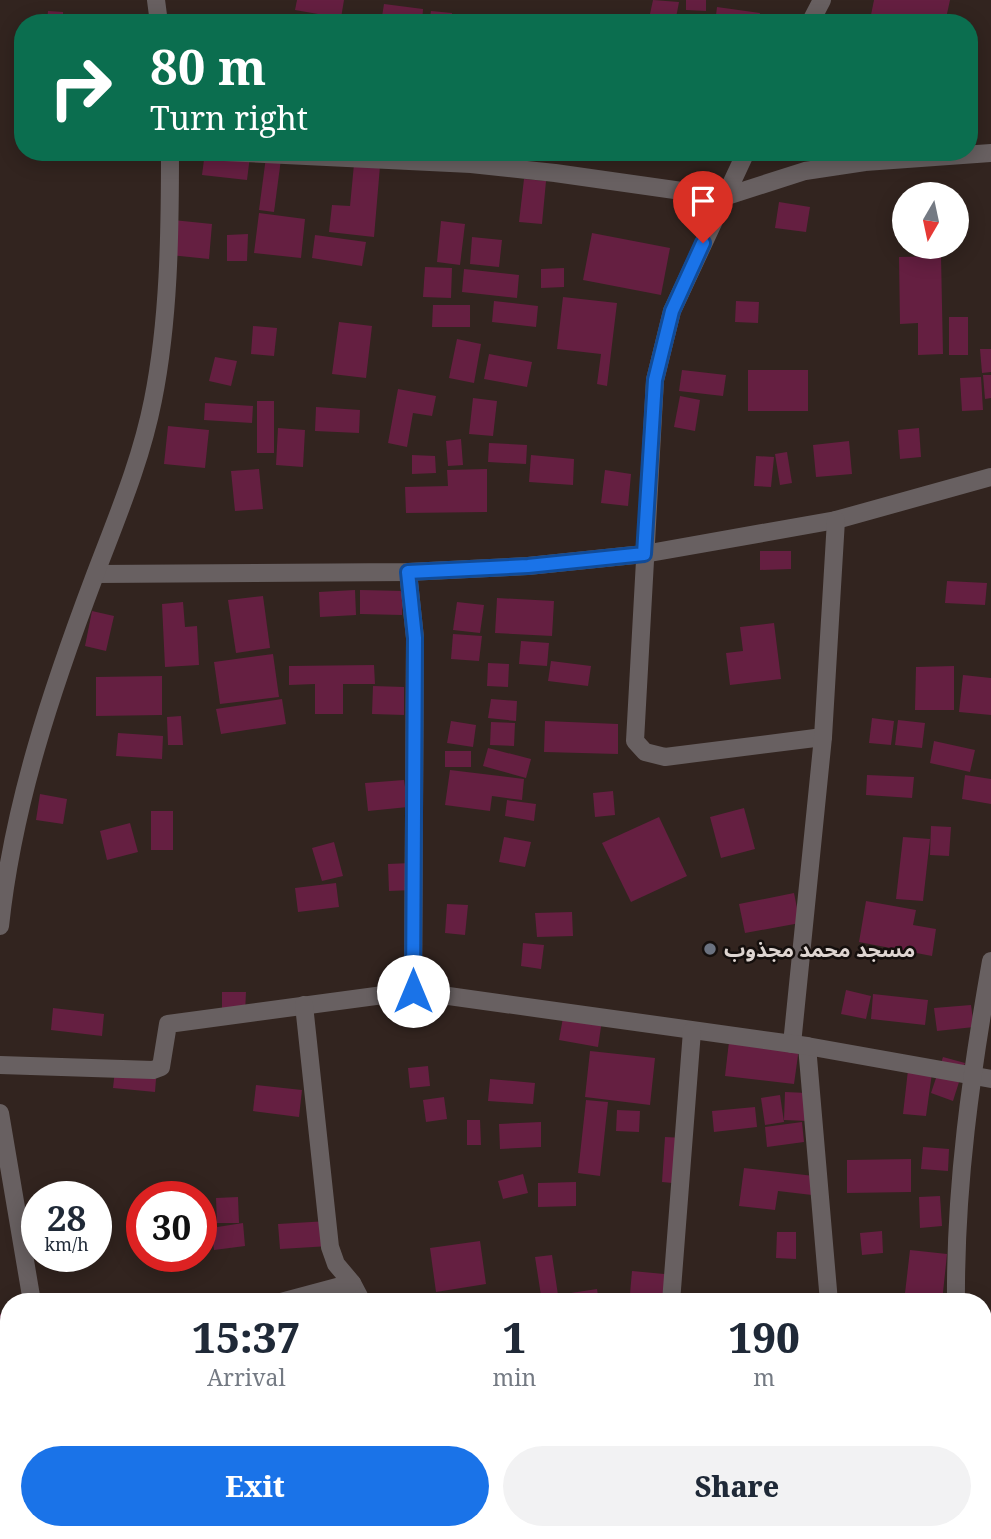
<!DOCTYPE html>
<meta charset="utf-8">
<style>
body{margin:0;font-family:"Noto Serif","Noto Sans Arabic",serif;background:#f2f2f3;color:#1f2937;height:100vh;display:flex;flex-direction:column;font-size:26px;white-space:nowrap}
*{box-sizing:border-box;margin:0}
p{font-size:23px;color:#747a83}
.icon{flex:none;width:38px;height:38px;fill:none;stroke:currentColor;stroke-width:2;stroke-linecap:round;stroke-linejoin:round}
.map{position:relative;flex:1;overflow:hidden}
.side{position:absolute;left:0px;top:1293px;width:992px;height:247px;display:flex;flex-direction:column;background:#fff;border-radius:28px 28px 0 0;box-shadow:0 4px 18px #0003}
.side>*{flex:none}
.hud{position:absolute;left:14px;top:14px;width:964px;height:147px;border-radius:28px;box-shadow:0 4px 18px #0003;background:#0b6e4f;color:#fff;overflow:hidden}
.needle{width:46px;rotate:189deg}
.tools{position:absolute;left:892px;top:182px;display:grid;gap:14px}
.tools a{display:grid;place-items:center;width:77px;height:77px;border-radius:50%;background:#fff;box-shadow:0 4px 18px #0003;font-size:35px}
.speed{position:absolute;left:21px;top:1181px;display:flex;gap:14px;font-size:35px;font-weight:700;text-align:center}
.speed>*{display:grid;place-content:center;width:91px;height:91px;border-radius:50%;background:#fff;box-shadow:0 4px 18px #0003;line-height:1}
.speed small{font-size:18px;font-weight:400}
.speed .limit{border:10px solid #d22;background:#fff;color:#111}
.pin{position:absolute;display:grid;place-items:center;width:60px;height:60px;color:#fff;margin:-72px -30px;border-radius:50% 50% 50% 0;rotate:-45deg;box-shadow:0 0 7px #0007}
.pin .icon{rotate:45deg}
.me{position:absolute;width:77px;margin:-38px;rotate:0deg;stroke-linejoin:round;filter:drop-shadow(0 0 5px #0008)}
.turn{display:flex;align-items:center;gap:24px;height:147px;padding:0 21px;font-size:32px}
.turn .icon{width:91px;height:91px;stroke-width:2.5}
.turn b{display:block;font-size:49px;line-height:60px}
.eta{display:flex;justify-content:space-evenly;align-items:center;height:119px;text-align:center}
.eta b{font-size:42px;font-weight:800;line-height:49px}
.action{display:flex;gap:14px;margin-top:auto;padding:14px 21px}
.action a{flex:1;height:80px;border-radius:42px;background:#1a73e8;color:#fff;font-size:28px;font-weight:800;line-height:80px;text-align:center}
.action a+a{background:#f2f2f3;color:#1f2937}
.map>svg:first-child{display:block}
.building{fill:#651f41}
.lines{fill:none;stroke-linecap:round;stroke-linejoin:round}
.street{stroke:#686061;stroke-width:18}
.route-casing{stroke:#114b97;stroke-width:18}
.route{stroke:#1a73e8;stroke-width:12}
.worship-dot{fill:#6b7280;stroke:#150f0d;stroke-width:2.5}
.labels{text-anchor:middle;dominant-baseline:central;stroke-width:5;stroke-linejoin:round;paint-order:stroke}
.poi-label{font-size:21px;font-weight:bold;fill:#ded5d1;stroke:#150f0d;text-anchor:start}
</style>
<div class="map">
<svg width="991" height="1539" viewBox="0 0 991 1539">
<rect width="100%" height="100%" fill="#32241f"/>
<g class="building">
<polygon points="297,0 344,0 341,18 295,10"/>
<polygon points="653,0 679,2 675,23 648,23"/>
<polygon points="686,0 706,0 706,11 686,10"/>
<polygon points="874,0 950,0 945,23 887,23 870,20"/>
<polygon points="384,4 423,9 422,23 381,23"/>
<polygon points="717,7 760,13 758,23 715,23"/>
<polygon points="48,11 63,12 63,23 47,23"/>
<polygon points="431,11 452,13 451,23 429,23"/>
<polygon points="205,152 250,156 247,180 202,175"/>
<polygon points="266,157 281,159 274,212 259,210"/>
<polygon points="354,164 380,166 374,237 329,232 332,205 350,206"/>
<polygon points="524,179 546,181 542,224 519,222"/>
<polygon points="779,202 810,207 806,232 775,228"/>
<polygon points="259,213 305,219 301,258 254,253"/>
<polygon points="173,220 212,224 209,259 170,255"/>
<polygon points="441,221 465,224 460,265 437,262"/>
<polygon points="592,233 670,248 661,295 583,280"/>
<polygon points="248,234 247,261 227,261 227,235"/>
<polygon points="315,235 366,242 362,266 312,258"/>
<polygon points="472,237 502,240 499,267 470,264"/>
<polygon points="941,256 943,354 918,355 918,323 900,324 899,257"/>
<polygon points="425,267 452,268 451,298 423,297"/>
<polygon points="564,268 564,287 541,288 541,269"/>
<polygon points="464,269 519,275 517,298 462,292"/>
<polygon points="563,297 617,303 607,386 597,384 601,354 557,349"/>
<polygon points="494,301 538,306 536,327 492,322"/>
<polygon points="736,301 759,302 758,323 735,322"/>
<polygon points="433,305 470,305 470,327 432,327"/>
<rect x="949" y="317" width="19" height="38"/>
<polygon points="339,322 372,326 366,378 332,374"/>
<polygon points="253,326 277,328 274,356 251,354"/>
<polygon points="457,339 481,344 474,383 449,378"/>
<polygon points="980,349 991,349 991,372 982,373"/>
<polygon points="489,354 532,362 527,387 484,379"/>
<polygon points="215,357 237,361 231,386 209,381"/>
<polygon points="682,370 726,375 723,396 679,391"/>
<rect x="748" y="370" width="60" height="41"/>
<polygon points="983,375 991,375 991,398 985,399"/>
<polygon points="981,377 983,410 962,411 960,378"/>
<polygon points="398,389 436,396 432,416 413,413 407,447 388,443"/>
<polygon points="680,396 700,400 695,431 674,427"/>
<polygon points="473,398 497,401 493,436 469,434"/>
<rect x="257" y="401" width="17" height="52"/>
<polygon points="205,403 253,406 252,423 204,420"/>
<polygon points="316,407 360,410 359,433 315,431"/>
<polygon points="168,426 209,430 205,468 164,464"/>
<polygon points="278,428 305,430 303,467 276,465"/>
<polygon points="919,428 921,457 900,459 898,430"/>
<polygon points="461,439 463,465 448,466 446,441"/>
<polygon points="849,441 852,474 816,477 813,445"/>
<polygon points="489,443 527,445 526,464 488,462"/>
<polygon points="787,452 792,483 780,485 775,454"/>
<polygon points="412,455 435,456 436,473 412,474"/>
<polygon points="531,455 574,459 573,485 529,482"/>
<polygon points="756,456 774,457 771,487 754,486"/>
<polygon points="259,469 263,509 235,511 231,471"/>
<polygon points="487,469 487,512 406,513 405,487 448,486 447,470"/>
<polygon points="605,470 631,474 628,506 601,503"/>
<polygon points="760,551 791,551 791,569 760,570"/>
<polygon points="947,581 987,583 985,605 945,603"/>
<polygon points="355,590 356,615 320,617 319,592"/>
<polygon points="360,590 403,591 402,615 360,614"/>
<polygon points="263,596 270,648 236,653 228,600"/>
<polygon points="497,598 554,601 552,636 495,633"/>
<polygon points="183,602 185,627 197,626 199,665 165,667 162,604"/>
<polygon points="457,602 484,605 480,633 453,630"/>
<polygon points="92,611 114,616 106,651 85,646"/>
<polygon points="774,623 781,679 730,685 726,653 743,651 740,627"/>
<polygon points="453,634 482,636 479,661 451,659"/>
<polygon points="521,641 549,643 547,666 519,664"/>
<polygon points="273,654 279,697 220,704 214,662"/>
<polygon points="551,661 591,666 588,686 548,681"/>
<polygon points="488,663 509,664 508,687 487,686"/>
<polygon points="374,665 375,684 343,684 343,714 315,714 315,684 289,685 289,666"/>
<polygon points="954,666 954,710 915,710 916,667"/>
<polygon points="963,675 991,678 991,715 959,712"/>
<polygon points="162,676 162,715 96,716 96,677"/>
<polygon points="373,686 404,687 404,715 372,714"/>
<polygon points="282,699 286,724 221,734 216,709"/>
<polygon points="491,699 517,701 516,721 488,718"/>
<polygon points="181,716 183,745 168,745 167,717"/>
<polygon points="872,718 894,721 891,745 869,743"/>
<polygon points="898,720 925,723 922,748 895,745"/>
<polygon points="451,721 476,725 473,747 447,743"/>
<polygon points="545,721 618,724 618,754 544,752"/>
<polygon points="491,722 515,723 514,746 490,745"/>
<polygon points="118,733 163,736 162,759 116,756"/>
<polygon points="934,741 975,750 970,772 930,763"/>
<polygon points="488,748 531,759 526,778 483,766"/>
<rect x="445" y="751" width="26" height="16"/>
<polygon points="450,770 524,779 522,800 492,796 490,811 445,805"/>
<polygon points="867,775 914,777 912,798 866,795"/>
<polygon points="965,775 991,779 991,804 962,799"/>
<polygon points="404,780 408,807 368,811 365,783"/>
<polygon points="613,791 615,815 595,817 593,793"/>
<polygon points="40,794 67,799 63,824 36,820"/>
<polygon points="507,800 536,804 534,821 505,816"/>
<polygon points="744,808 755,849 721,858 710,817"/>
<rect x="151" y="811" width="22" height="39"/>
<polygon points="659,817 687,876 631,902 602,843"/>
<polygon points="130,823 138,852 107,860 100,831"/>
<polygon points="931,826 951,827 949,856 930,855"/>
<polygon points="504,837 531,842 525,867 499,862"/>
<polygon points="903,837 930,839 923,901 896,899"/>
<polygon points="334,842 343,876 322,881 312,848"/>
<polygon points="411,863 413,890 389,891 388,864"/>
<polygon points="336,883 339,907 298,912 295,888"/>
<polygon points="794,893 800,923 745,933 739,904"/>
<polygon points="866,901 916,910 913,925 936,929 932,956 859,942"/>
<polygon points="447,904 468,905 465,935 445,933"/>
<polygon points="572,912 573,936 537,937 535,913"/>
<polygon points="523,943 544,945 541,969 521,966"/>
<polygon points="846,990 871,996 866,1019 841,1014"/>
<polygon points="222,992 246,992 245,1013 222,1013"/>
<polygon points="873,994 928,1000 925,1025 871,1019"/>
<polygon points="971,1005 974,1027 937,1031 934,1008"/>
<polygon points="53,1008 104,1014 102,1036 51,1030"/>
<polygon points="564,1012 602,1020 598,1047 559,1040"/>
<polygon points="730,1033 800,1041 794,1084 725,1076"/>
<polygon points="590,1051 655,1058 650,1105 585,1097"/>
<polygon points="943,1057 965,1063 953,1101 931,1093"/>
<polygon points="116,1061 157,1066 155,1092 113,1088"/>
<polygon points="428,1066 430,1086 410,1088 408,1068"/>
<polygon points="908,1070 932,1073 926,1116 903,1114"/>
<polygon points="490,1079 535,1083 533,1104 488,1101"/>
<polygon points="256,1085 302,1090 299,1117 253,1111"/>
<polygon points="785,1092 808,1093 807,1121 784,1120"/>
<polygon points="780,1095 784,1122 765,1125 761,1098"/>
<polygon points="444,1097 447,1119 426,1122 423,1100"/>
<polygon points="586,1100 608,1102 600,1176 578,1173"/>
<polygon points="755,1107 757,1127 714,1132 712,1111"/>
<polygon points="617,1110 640,1111 639,1132 616,1131"/>
<polygon points="467,1120 480,1120 481,1145 467,1145"/>
<polygon points="541,1122 541,1147 500,1149 499,1124"/>
<polygon points="802,1122 804,1142 767,1147 765,1127"/>
<polygon points="665,1137 685,1138 683,1184 662,1182"/>
<polygon points="923,1147 949,1149 948,1171 921,1169"/>
<polygon points="911,1159 911,1192 847,1193 847,1160"/>
<polygon points="744,1168 814,1176 812,1195 778,1191 775,1210 739,1206"/>
<polygon points="523,1174 528,1193 503,1199 498,1181"/>
<polygon points="576,1182 576,1206 538,1207 538,1183"/>
<polygon points="940,1196 942,1226 920,1228 919,1197"/>
<polygon points="238,1197 239,1223 217,1223 216,1198"/>
<polygon points="328,1221 330,1246 280,1249 278,1224"/>
<polygon points="243,1223 245,1246 214,1250 211,1228"/>
<polygon points="882,1231 883,1253 862,1255 860,1233"/>
<polygon points="777,1232 796,1232 796,1259 776,1258"/>
<polygon points="480,1241 486,1284 436,1292 430,1248"/>
<polygon points="910,1250 947,1254 942,1302 904,1302"/>
<polygon points="552,1255 558,1295 597,1289 599,1302 542,1302 535,1257"/>
<polygon points="632,1271 675,1275 672,1302 646,1302 647,1297 630,1294"/>
<polygon points="9,1312 9,1339 0,1341 0,1314"/>
<polygon points="991,1394 991,1416 984,1417 984,1396"/>
<polygon points="984,1457 989,1489 984,1489"/>
<polygon points="277,1531 304,1531 304,1537 276,1536"/>
<polygon points="566,1531 590,1531 590,1539 567,1539"/>
<rect x="691" y="1531" width="22" height="8"/>
<polygon points="734,1531 764,1531 765,1539 735,1539"/>
<polygon points="797,1531 821,1531 822,1539 798,1539"/>
<polygon points="825,1531 848,1531 849,1539 825,1539"/>
</g>
<g class="lines">
<g class="street">
<polyline points="156,0 159,23"/>
<polyline points="810,23 822,0"/>
<polyline points="224,152 471,164 555,173 724,197 805,171 865,162 991,153"/>
<polyline points="746,152 672,311 655,380 635,741 645,752 665,757 823,737"/>
<polyline points="408,572 415,638 413,991"/>
<polyline points="96,574 408,572 528,566 644,554 836,520 991,477"/>
<path d="M0 926C13 804 52 689 95 575 117 517 141 461 153 400 169 320 170 234 170 152"/>
<polyline points="792,1044 823,737 836,520"/>
<polyline points="807,1046 829,1302"/>
<polyline points="0,1065 153,1070 161,1067 168,1024 413,991 807,1046 991,1079"/>
<polyline points="0,1113 32,1302"/>
<polyline points="352,1283 362,1302"/>
<polyline points="281,1302 352,1283 336,1264 330,1247 304,1005"/>
<polyline points="671,1302 692,1031"/>
<path d="M956 1302C955 1187 971 1074 991 961"/>
<polyline points="984,1369 991,1369"/>
<polyline points="853,1531 854,1539"/>
<polyline points="94,1539 113,1531"/>
</g>
</g>
<g class="lines">
<defs>
<polyline id="route" points="413,991 415,638 408,572 528,566 644,554 655,380 672,311 703,243"/>
</defs>
<use href="#route" class="route-casing"/>
<use href="#route" class="route"/>
</g>
<circle class="worship-dot" cx="710" cy="949" r="7"/>
<g class="labels">
<g class="poi-label">
<text x="724" y="949">مسجد محمد مجذوب</text>
</g>
</g>
</svg>
<div class="tools">
<a><svg class="needle" viewBox="-14 -14 28 28"><path d="M0-13l5 13h-10z" fill="#e53935"/><path d="M0 13l5-13h-10z" fill="#747a83"/></svg></a>
</div>
<div class="speed"><div>28<small>km/h</small></div><div class="limit">30</div></div>
<div class="pin" style="left:703px;top:243px;background:#d93025"><svg class="icon" aria-label="arrive" viewBox="0 0 24 24"><path d="M6 21V4h12l-3 4 3 4H6"/></svg></div>
<svg class="me" style="left:413px;top:991px" viewBox="-20 -20 40 40"><circle r="19" fill="#fff"/><path d="M0-13L10 11 0 6-10 11z" fill="#1a73e8"/></svg>
<div class="hud">
<div class="turn"><svg class="icon" aria-label="right" viewBox="0 0 24 24"><path d="M7 20v-9h11M14 6l5 5-5 5"/></svg><div><b>80 m</b>Turn right</div></div>
</div>
<section class="side">
<div class="eta">
<div><b>15:37</b><p>Arrival</p></div>
<div><b>1</b><p>min</p></div>
<div><b>190</b><p>m</p></div>
</div>
<div class="action"><a>Exit</a><a>Share</a></div>
</section>
</div>
